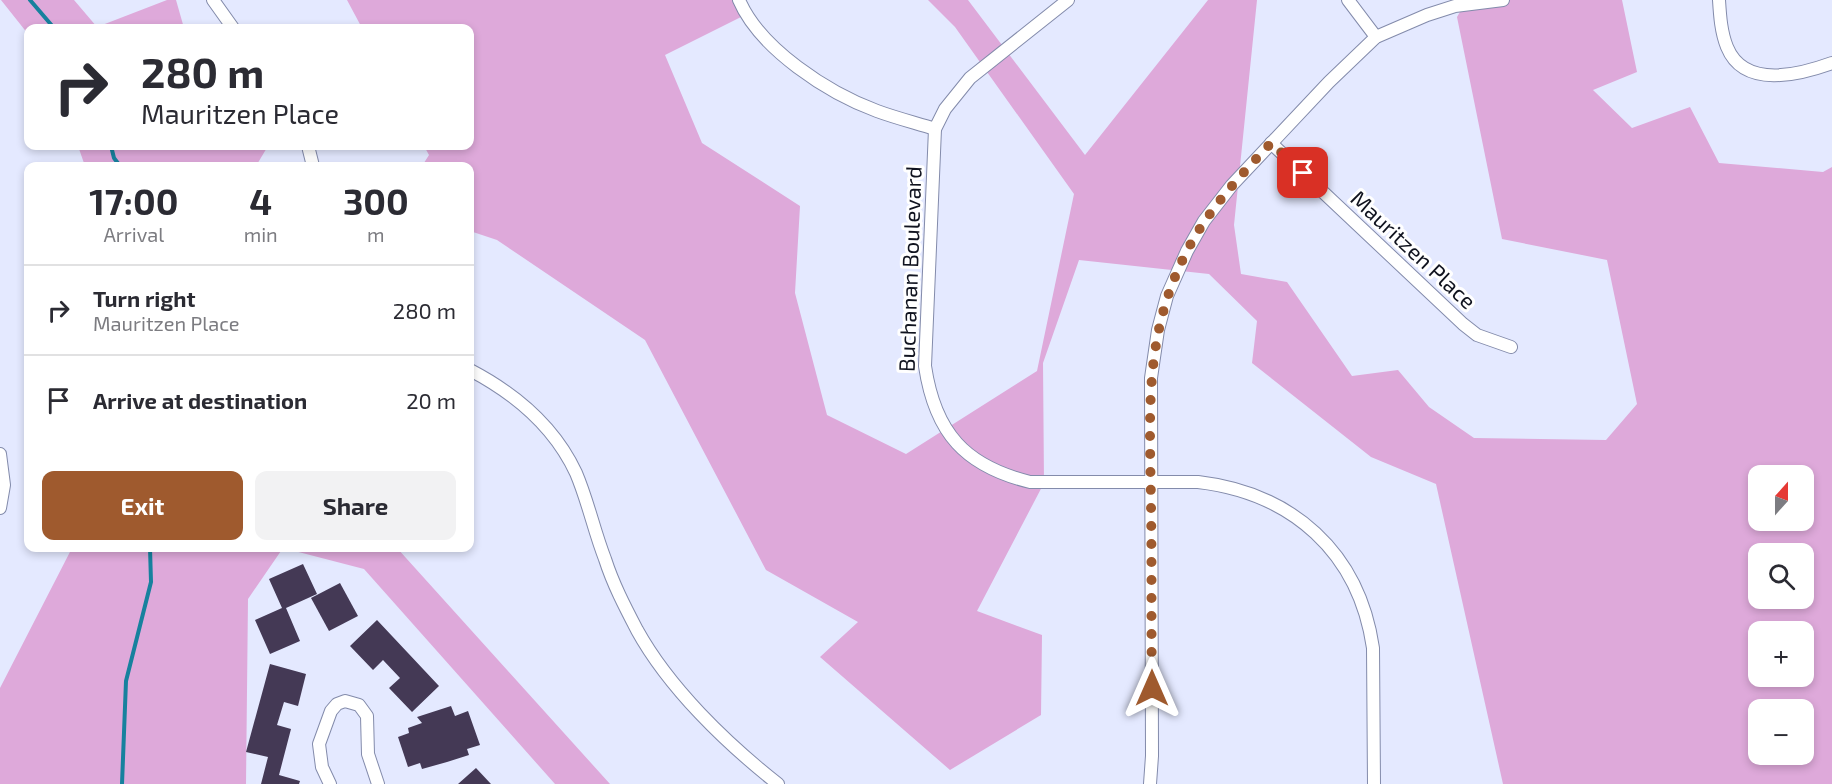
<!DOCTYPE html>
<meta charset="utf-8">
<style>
body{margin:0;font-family:"Exo 2",sans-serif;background:#f2f2f3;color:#2b2b33;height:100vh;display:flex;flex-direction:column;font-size:22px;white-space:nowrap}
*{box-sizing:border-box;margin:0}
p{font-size:20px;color:#7c7c81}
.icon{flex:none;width:33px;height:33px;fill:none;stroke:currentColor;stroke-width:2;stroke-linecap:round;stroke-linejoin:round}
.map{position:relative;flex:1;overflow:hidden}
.drawer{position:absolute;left:24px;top:162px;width:450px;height:390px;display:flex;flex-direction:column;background:#fff;border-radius:12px;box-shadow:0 3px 9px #0003}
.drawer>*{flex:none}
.banner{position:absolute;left:24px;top:24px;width:450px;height:126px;border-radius:12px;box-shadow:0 3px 9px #0003;background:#fff;color:#2b2b33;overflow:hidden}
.needle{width:39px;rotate:21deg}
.buttons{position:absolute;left:1748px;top:465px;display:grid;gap:12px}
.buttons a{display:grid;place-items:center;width:66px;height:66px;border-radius:12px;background:#fff;box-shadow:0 3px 9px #0003;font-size:30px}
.pin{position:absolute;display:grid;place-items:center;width:51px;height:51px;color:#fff;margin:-26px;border-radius:12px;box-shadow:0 3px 9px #0006}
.me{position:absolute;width:66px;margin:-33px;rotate:0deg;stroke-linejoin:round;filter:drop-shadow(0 0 4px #0008)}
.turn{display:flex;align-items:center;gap:21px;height:126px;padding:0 18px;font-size:27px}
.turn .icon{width:78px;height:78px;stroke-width:2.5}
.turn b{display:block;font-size:42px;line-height:51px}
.eta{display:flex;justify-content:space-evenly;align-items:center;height:102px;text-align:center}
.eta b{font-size:36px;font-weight:700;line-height:42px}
.primary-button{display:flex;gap:12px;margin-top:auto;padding:12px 18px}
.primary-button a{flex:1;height:69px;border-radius:12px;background:#9f5a2e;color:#fff;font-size:24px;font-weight:700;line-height:69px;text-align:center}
.primary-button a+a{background:#f2f2f3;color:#2b2b33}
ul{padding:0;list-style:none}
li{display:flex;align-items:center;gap:18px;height:90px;padding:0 18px;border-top:2px solid #e1e1e2}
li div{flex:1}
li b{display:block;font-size:22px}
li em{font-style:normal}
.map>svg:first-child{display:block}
.green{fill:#dea9da;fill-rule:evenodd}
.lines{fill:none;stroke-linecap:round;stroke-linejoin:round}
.stream{stroke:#17819e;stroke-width:4}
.building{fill:#443955}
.street-casing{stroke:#838bab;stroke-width:14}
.street{stroke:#fff;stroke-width:12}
.route{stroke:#9f5a2e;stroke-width:10;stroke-dasharray:0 18}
.labels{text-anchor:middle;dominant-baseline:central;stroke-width:6;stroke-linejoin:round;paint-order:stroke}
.street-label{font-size:22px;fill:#10131f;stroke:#fff}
</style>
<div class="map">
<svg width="1832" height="784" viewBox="0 0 1832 784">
<rect width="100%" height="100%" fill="#e4e9ff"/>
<g class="green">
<polygon points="1,0 74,0 97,27 167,0 176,0 184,28 28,28 28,34"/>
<path d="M347 0H743L745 15 665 55 702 143 800 206 795 293 827 415 906 454 1037 371 1074 194 955 27 928 0H968L1085 155 1208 0H1257L1234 225 1241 274 1287 282 1352 376 1398 370 1429 407 1474 438 1606 440 1637 404 1607 260 1502 239 1457 17 1467 0H1622L1637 72 1593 90 1632 128 1690 107 1719 163 1823 172 1832 167V784H1503L1436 484 1371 457 1252 363 1257 321 1209 274 1079 260 1043 363 1044 483 977 611 1042 635 1041 715 950 770 820 657 858 622 766 570 645 340 497 240 470 231V166H422L429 155 424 146H470V28H362ZM1758 476H1803V520H1758ZM1758 554H1803V598H1758ZM1758 632H1803V676H1758ZM1758 710H1803V754H1758Z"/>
<polygon points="78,146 268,146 256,166 85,166"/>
<polygon points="72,548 283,548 248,599 246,784 0,784 0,688"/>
<polygon points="283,548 397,548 610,784 555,784 364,569"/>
</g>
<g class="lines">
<g class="stream">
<polyline points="30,0 54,28"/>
<polyline points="111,146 114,158 120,166"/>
<polyline points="122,784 126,681 151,582 150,548"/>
</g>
</g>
<g class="building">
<polygon points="303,564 317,594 286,608 300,641 270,654 255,620 282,608 269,579"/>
<polygon points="340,583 358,616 329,631 311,598"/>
<polygon points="377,620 439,686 412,712 389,688 400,678 383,660 373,670 350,646"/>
<polygon points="270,664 306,674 298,706 284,702 277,725 291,729 279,775 300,781 299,784 261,784 268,757 246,752"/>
<polygon points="451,706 455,716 468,711 480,745 467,749 469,755 447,762 422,769 420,763 408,767 398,737 409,733 408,728 422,723 417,717"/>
<polygon points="476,768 491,784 458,784"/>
</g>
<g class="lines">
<defs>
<g id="street">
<polyline points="213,0 233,28"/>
<path d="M739 0C760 49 828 93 877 111 896 118 916 123 935 129"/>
<path d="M1068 0 970 78 945 109 935 129 925 366C935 433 965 466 1030 482H1198C1292 493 1359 552 1373 648L1374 784"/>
<polyline points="1348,0 1376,37"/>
<path d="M1719 0C1720 16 1721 32 1727 47 1744 89 1799 75 1832 63"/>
<polyline points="1271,143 1463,324 1477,335 1511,347"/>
<polyline points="308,146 313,166"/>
<path d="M470 370C514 393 554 426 576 473 588 501 594 531 605 559 613 584 625 607 637 630 669 688 726 743 778 784"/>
<polyline points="0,454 4,485 0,508"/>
<polyline points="330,784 322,767 319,744 331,711 337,704 345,701 359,705 367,716 368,754 378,784"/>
<polyline points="1150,784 1152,756 1151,378 1158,330 1167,296 1187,251 1204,221 1232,185 1329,82 1376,37 1427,15 1455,6 1503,0"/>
</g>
</defs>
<use href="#street" class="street-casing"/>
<use href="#street" class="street"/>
</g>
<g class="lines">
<path class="route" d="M1152 688C1151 627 1152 566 1151 505 1150 414 1143 336 1187 251 1208 210 1240 176 1271 143L1303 173"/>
</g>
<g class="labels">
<g class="street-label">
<text transform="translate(1414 249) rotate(43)">Mauritzen Place</text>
<text transform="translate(909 269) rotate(-88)">Buchanan Boulevard</text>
</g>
</g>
</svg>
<div class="buttons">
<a><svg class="needle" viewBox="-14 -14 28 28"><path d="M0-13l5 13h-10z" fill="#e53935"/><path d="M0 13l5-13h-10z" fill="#7c7c81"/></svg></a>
<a><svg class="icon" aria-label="search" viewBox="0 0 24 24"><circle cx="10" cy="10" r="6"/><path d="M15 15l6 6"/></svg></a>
<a>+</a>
<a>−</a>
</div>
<div class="pin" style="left:1303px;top:173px;background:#d93025"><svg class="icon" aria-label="arrive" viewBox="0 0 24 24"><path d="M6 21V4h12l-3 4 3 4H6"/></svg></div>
<svg class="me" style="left:1152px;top:688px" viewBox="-20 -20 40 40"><path d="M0-17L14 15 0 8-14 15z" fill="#9f5a2e" stroke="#fff" stroke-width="4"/></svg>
<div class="banner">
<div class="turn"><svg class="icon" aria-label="right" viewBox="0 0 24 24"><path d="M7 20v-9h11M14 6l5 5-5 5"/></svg><div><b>280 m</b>Mauritzen Place</div></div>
</div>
<section class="drawer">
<div class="eta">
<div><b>17:00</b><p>Arrival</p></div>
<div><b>4</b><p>min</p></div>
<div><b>300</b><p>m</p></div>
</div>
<ul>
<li><svg class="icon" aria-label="right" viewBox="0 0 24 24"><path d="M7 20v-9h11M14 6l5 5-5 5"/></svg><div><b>Turn right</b><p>Mauritzen Place</p></div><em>280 m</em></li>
<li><svg class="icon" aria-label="arrive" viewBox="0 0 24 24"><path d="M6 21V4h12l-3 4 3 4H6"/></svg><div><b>Arrive at destination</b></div><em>20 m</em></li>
</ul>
<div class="primary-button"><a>Exit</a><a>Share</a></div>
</section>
</div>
